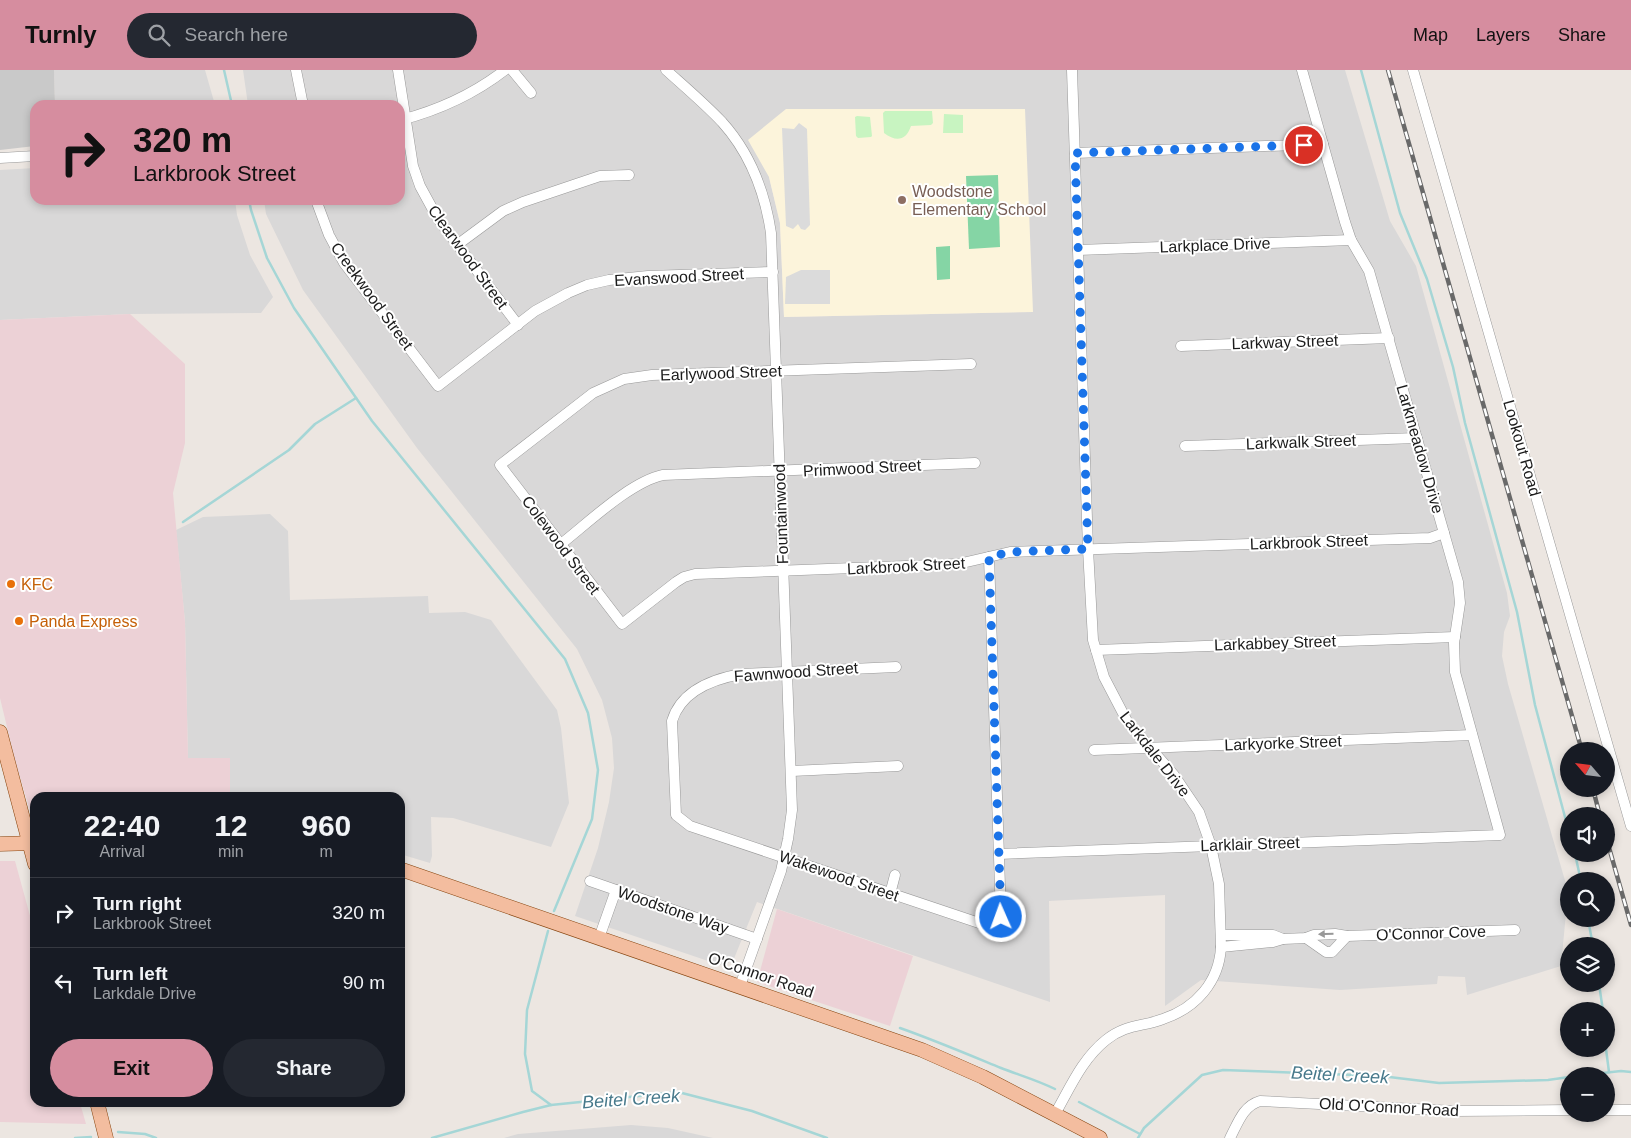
<!DOCTYPE html>
<meta charset="utf-8">
<style>
body{margin:0;font-family:Helvetica,sans-serif;background:#242831;color:#f1f3f6;height:100vh;display:flex;flex-direction:column;font-size:19px;white-space:nowrap}
*{box-sizing:border-box;margin:0}
p{font-size:16px;color:#9ea1a6}
.icon{flex:none;width:28px;height:28px;fill:none;stroke:currentColor;stroke-width:2;stroke-linecap:round;stroke-linejoin:round}
.map{position:relative;flex:1;overflow:hidden}
.details{position:absolute;left:30px;top:722px;width:375px;height:315px;display:flex;flex-direction:column;background:#171b24;border-radius:15px;box-shadow:0 2px 8px #0003}
.details>*{flex:none}
.banner{position:absolute;left:30px;top:30px;width:375px;height:105px;border-radius:15px;box-shadow:0 2px 8px #0003;background:#d68d9f;color:#111;overflow:hidden}
.needle{width:32px;rotate:298deg}
.fabs{position:absolute;left:1560px;top:672px;display:grid;gap:10px}
.fabs a{display:grid;place-items:center;width:55px;height:55px;border-radius:50%;background:#171b24;box-shadow:0 2px 8px #0003;font-size:25px}
.pin{position:absolute;display:grid;place-items:center;width:42px;height:42px;color:#fff;margin:-21px;border:2px solid #fff;border-radius:50%;box-shadow:0 1px 5px #0007}
.me{position:absolute;width:55px;margin:-28px;rotate:358deg;stroke-linejoin:round;filter:drop-shadow(0 0 4px #0008)}
.turn{display:flex;align-items:center;gap:18px;height:105px;padding:0 20px;font-size:22px}
.turn .icon{width:65px;height:65px;stroke-width:2.5}
.turn b{display:block;font-size:35px;line-height:42px}
.eta{display:flex;justify-content:space-evenly;align-items:center;height:85px;text-align:center}
.eta b{font-size:30px;font-weight:700;line-height:35px}
.cta{display:flex;gap:10px;margin-top:auto;padding:10px 20px}
.cta a{flex:1;height:58px;border-radius:30px;background:#d68d9f;color:#111;font-size:20px;font-weight:700;line-height:58px;text-align:center}
.cta a+a{background:#242831;color:#f1f3f6}
ul{padding:0;list-style:none}
li{display:flex;align-items:center;gap:15px;height:70px;padding:0 20px;border-top:1px solid #363941}
li div{flex:1}
li b{display:block;font-size:19px}
li em{font-style:normal}
header{display:flex;align-items:center;gap:30px;box-sizing:border-box;height:70px;padding:0 25px;background:#d68d9f;color:#111}
header strong{font-size:24px}
nav{display:flex;gap:28px;margin-inline-start:auto;font-size:18px}
.search{width:350px;height:45px;background:#242831;display:flex;align-items:center;gap:12px;box-sizing:border-box;padding:0 18px;border-radius:28px;color:#9ea1a6;font-size:19px}
.map>svg:first-child{display:block}
.residential{fill:#d9d8d8;fill-rule:evenodd}
.commercial{fill:#ecd1d6}
.education{fill:#fcf4db}
.religious{fill:#c9c9c9}
.park{fill:#c8f4c1}
.pitch{fill:#85d5a5}
.parking{fill:#dbdbdb}
.lines{fill:none;stroke-linecap:round;stroke-linejoin:round}
.stream{stroke:#a5d6d6;stroke-width:2.5}
.minor-casing{stroke:#989898;stroke-width:11}
.major-casing{stroke:#86430d;stroke-width:15}
.minor{stroke:#fff;stroke-width:10}
.major{stroke:#f3bd9f;stroke-width:14}
.rail-casing{stroke:#696969;stroke-width:4.5}
.rail{stroke:#fff;stroke-width:2.5;stroke-dasharray:8;stroke-linecap:butt}
.oneway{fill:#989898}
.route{stroke:#1a73e8;stroke-width:9;stroke-dasharray:0 16.2}
.education-dot{fill:#8d6e63;stroke:#fff;stroke-width:2}
.food-dot{fill:#e8710a;stroke:#fff;stroke-width:2}
.labels{text-anchor:middle;dominant-baseline:central;stroke-width:4;stroke-linejoin:round;paint-order:stroke}
.education-label{font-size:16px;fill:#785e54;stroke:#fff;text-anchor:start}
.street-label{font-size:16px;fill:#1b1b1b;stroke:#fff}
.food-label{font-size:16px;fill:#c56008;stroke:#fff;text-anchor:start}
.water-label{font-size:18px;font-style:italic;fill:#47798b;stroke:#fff}
</style>
<header>
<strong>Turnly</strong>
<div class="search"><svg class="icon" aria-label="search" viewBox="0 0 24 24"><circle cx="10" cy="10" r="6"/><path d="M15 15l6 6"/></svg>Search here</div>
<nav><a>Map</a><a>Layers</a><a>Share</a></nav>
</header>
<div class="map">
<svg width="1631" height="1068" viewBox="0 0 1631 1068">
<rect width="100%" height="100%" fill="#ece6e1"/>
<g class="residential">
<polygon points="54,0 205,0 215,35 55,35"/>
<path d="M243 0H1345L1390 151 1416 196 1507 523 1510 546 1504 562 1502 586 1508 614 1566 814V843L1561 896 1467 925 1465 907 1438 906 1437 914 1340 920 1201 910 1165 936V825L1049 831 1050 932 757 832 733 891 720 895 575 846 598 778 609 732 614 698 612 668 602 630 577 579 417 378 303 220 266 144 264 130H400V35H248ZM769 107 1033 242 784 247 780 153Z"/>
<polygon points="35,98 35,130 235,130 237,145 250,185 273,227 261,243 130,244 0,250 0,100"/>
<polygon points="270,444 288,461 290,530 428,526 429,543 465,542 491,550 557,640 561,658 569,733 551,777 453,748 431,747 432,786 430,793 400,784 400,728 230,727 229,689 188,689 185,552 176,460 203,447"/>
<polygon points="631,1055 668,1058 713,1068 504,1068 518,1064"/>
</g>
<g class="commercial">
<polygon points="130,244 185,294 185,373 173,423 185,552 188,688 230,688 230,727 35,728 35,758 15,690 0,628 0,250"/>
<polygon points="0,791 15,791 35,864 35,1032 80,1033 86,1054 0,1052"/>
<polygon points="777,839 913,886 890,956 757,912"/>
</g>
<polygon class="education" points="786,39 1025,39 1033,242 784,247 780,153 769,107 748,70"/>
<polygon class="religious" points="0,0 54,0 55,35 35,35 35,76 0,80"/>
<g class="park">
<path d="M885 41H932L933 53 931 55 911 56C906 71 896 72 884 63L883 43Z"/>
<polygon points="944,44 963,45 963,63 943,63"/>
<polygon points="857,46 870,47 872,66 871,67 858,68 856,66 855,47"/>
</g>
<g class="pitch">
<polygon points="998,105 1000,177 969,179 966,106"/>
<polygon points="950,176 950,209 937,210 936,177"/>
</g>
<g class="parking">
<polygon points="799,53 807,59 810,155 805,160 801,159 798,154 793,159 786,156 782,58 794,59"/>
<polygon points="801,200 830,200 830,234 785,234 786,207"/>
</g>
<g class="lines">
<g class="stream">
<polyline points="224,0 232,35"/>
<polyline points="1361,0 1400,143 1427,209 1453,297 1465,353 1517,542 1535,635 1569,762"/>
<polyline points="249,130 251,140 267,188 294,238 372,351 565,589 588,643 598,700 592,749 554,841"/>
<polyline points="183,452 289,380 315,354 356,328"/>
<polyline points="1575,784 1581,811"/>
<polyline points="1588,849 1593,876"/>
<polyline points="548,861 527,940 525,984 532,1021 551,1035"/>
<polyline points="1599,914 1603,941"/>
<path d="M900 958C934 970 967 984 1001 998 1019 1005 1037 1010 1055 1019"/>
<polyline points="1606,979 1609,1002"/>
<polyline points="1576,1006 1621,1001 1631,1002"/>
<polyline points="1079,1032 1140,1064"/>
<polyline points="118,1062 145,1064 156,1068"/>
<polyline points="75,1068 91,1067"/>
<polyline points="432,1068 523,1042 551,1035 678,1022 752,1041 827,1068"/>
<polyline points="1138,1068 1144,1058 1202,1005 1223,1000 1381,1006 1439,1013 1548,1010 1569,1007"/>
</g>
<defs>
<g id="minor">
<polyline points="296,0 303,35"/>
<polyline points="398,0 413,96 420,116 438,149 518,255"/>
<polyline points="512,0 531,23"/>
<path d="M666 0C685 17 705 34 722 52 750 83 765 123 771 163L792 740 788 769 781 801 740 916"/>
<polyline points="1413,0 1631,756"/>
<path d="M401 50C439 40 474 24 505 0"/>
<polyline points="1075,83 1323,74"/>
<polyline points="0,88 35,86"/>
<polyline points="316,130 329,165 344,193 438,316 535,241 568,223 587,215 609,210 648,206 773,202"/>
<polyline points="457,175 503,141 523,132 600,106 629,105"/>
<polyline points="1078,180 1351,170"/>
<polyline points="1181,276 1389,268"/>
<polyline points="971,294 652,305 624,309 593,323 500,395 622,554 676,512 684,507 695,504 958,494 1010,482 1430,468 1444,463"/>
<polyline points="1185,376 1417,368"/>
<path d="M561 474C588 453 630 412 663 405L975 393"/>
<polyline points="1096,580 1455,567"/>
<path d="M896 597 741 604C713 609 681 621 672 651L676 745 690 756 1000 860 1001 847 989 487"/>
<polyline points="1094,680 1472,665"/>
<polyline points="792,701 898,696"/>
<polyline points="999,784 1500,765 1455,602 1454,573 1460,533 1458,512 1369,201 1351,170 1345,152 1302,0"/>
<polyline points="590,811 757,869"/>
<polyline points="890,824 895,805"/>
<polyline points="1221,865 1273,865 1283,869"/>
<polyline points="599,868 616,820"/>
<polyline points="1306,868 1326,882 1332,882 1347,866"/>
<polyline points="1221,877 1273,872 1283,869 1306,868 1314,865 1335,864 1347,866 1515,860"/>
<polyline points="1606,1040 1631,1040"/>
<path d="M1055 1044C1070 1018 1082 989 1106 970 1126 954 1142 957 1163 949 1196 938 1219 912 1221 877L1219 814 1211 776 1199 742 1174 705 1127 651 1104 607 1093 570 1088 479 1072 0"/>
<path d="M1230 1068C1238 1053 1243 1036 1260 1031L1455 1041 1569 1040"/>
</g>
<g id="major">
<polyline points="0,662 35,794"/>
<polyline points="0,774 35,773"/>
<polyline points="400,799 922,980 983,1007 1100,1068"/>
<polyline points="97,1032 106,1068"/>
</g>
</defs>
<use href="#minor" class="minor-casing"/>
<use href="#major" class="major-casing"/>
<use href="#minor" class="minor"/>
<use href="#major" class="major"/>
<defs>
<g id="rail">
<polyline points="1388,0 1582,681"/>
<polyline points="1593,719 1600,746"/>
<polyline points="1606,767 1631,855"/>
</g>
</defs>
<use href="#rail" class="rail-casing"/>
<use href="#rail" class="rail"/>
</g>
<defs><path id="oneway-solid" d="M-6-.8H1V-3.2L6.5 0L1 3.2V.8H-6Z" transform="scale(1.25)"/></defs>
<use class="oneway" href="#oneway-solid" transform="translate(1326 864) rotate(178)"/>
<g class="lines">
<polyline class="route" points="1001,847 989,487 1010,482 1088,479 1075,83 1304,75"/>
</g>
<circle class="education-dot" cx="902" cy="130" r="5"/>
<g class="food-dot">
<circle cx="11" cy="514" r="5"/>
<circle cx="19" cy="551" r="5"/>
</g>
<g class="labels">
<g class="education-label">
<text x="912" y="121">Woodstone<tspan x="912" dy="18">Elementary School</tspan></text>
</g>
<g class="street-label">
<text transform="translate(1215 175) rotate(-2)">Larkplace Drive</text>
<text transform="translate(468 187) rotate(54)">Clearwood Street</text>
<text transform="translate(679 207) rotate(-3)">Evanswood Street</text>
<text transform="translate(372 226) rotate(54)">Creekwood Street</text>
<text transform="translate(1285 272) rotate(-2)">Larkway Street</text>
<text transform="translate(721 303) rotate(-2)">Earlywood Street</text>
<text transform="translate(1301 372) rotate(-2)">Larkwalk Street</text>
<text transform="translate(1522 378) rotate(74)">Lookout Road</text>
<text transform="translate(1420 379) rotate(74)">Larkmeadow Drive</text>
<text transform="translate(862 398) rotate(-3)">Primwood Street</text>
<text transform="translate(781 444) rotate(-92)">Fountainwood</text>
<text transform="translate(1309 472) rotate(-2)">Larkbrook Street</text>
<text transform="translate(561 475) rotate(53)">Colewood Street</text>
<text transform="translate(906 496) rotate(-3)">Larkbrook Street</text>
<text transform="translate(1275 573) rotate(-2)">Larkabbey Street</text>
<text transform="translate(796 602) rotate(-4)">Fawnwood Street</text>
<text transform="translate(1283 673) rotate(-2)">Larkyorke Street</text>
<text transform="translate(1155 684) rotate(52)">Larkdale Drive</text>
<text transform="translate(1250 774) rotate(-2)">Larklair Street</text>
<text transform="translate(839 806) rotate(19)">Wakewood Street</text>
<text transform="translate(673 840) rotate(19)">Woodstone Way</text>
<text transform="translate(1431 863) rotate(-2)">O'Connor Cove</text>
<text transform="translate(761 905) rotate(19)">O'Connor Road</text>
<text transform="translate(1389 1037) rotate(3)">Old O'Connor Road</text>
</g>
<g class="food-label">
<text x="21" y="514">KFC</text>
<text x="29" y="551">Panda Express</text>
</g>
<g class="water-label">
<text transform="translate(1340 1005) rotate(3)">Beitel Creek</text>
<text transform="translate(631 1029) rotate(-4)">Beitel Creek</text>
</g>
</g>
</svg>
<div class="fabs">
<a><svg class="needle" viewBox="-14 -14 28 28"><path d="M0-13l5 13h-10z" fill="#e53935"/><path d="M0 13l5-13h-10z" fill="#9ea1a6"/></svg></a>
<a><svg class="icon" aria-label="sound" viewBox="0 0 24 24"><path d="M4 9h4l5-4v14l-5-4H4zM17 9q2 3 0 6"/></svg></a>
<a><svg class="icon" aria-label="search" viewBox="0 0 24 24"><circle cx="10" cy="10" r="6"/><path d="M15 15l6 6"/></svg></a>
<a><svg class="icon" aria-label="layers" viewBox="0 0 24 24"><path d="M12 4l9 5-9 5-9-5zM3 14l9 5 9-5"/></svg></a>
<a>+</a>
<a>−</a>
</div>
<div class="pin" style="left:1304px;top:75px;background:#d93025"><svg class="icon" aria-label="arrive" viewBox="0 0 24 24"><path d="M6 21V4h12l-3 4 3 4H6"/></svg></div>
<svg class="me" style="left:1001px;top:847px" viewBox="-20 -20 40 40"><circle r="17" fill="#1a73e8" stroke="#fff" stroke-width="3"/><path d="M0-11L8 9 0 5-8 9z" fill="#fff"/></svg>
<div class="banner">
<div class="turn"><svg class="icon" aria-label="right" viewBox="0 0 24 24"><path d="M7 20v-9h11M14 6l5 5-5 5"/></svg><div><b>320 m</b>Larkbrook Street</div></div>
</div>
<section class="details">
<div class="eta">
<div><b>22:40</b><p>Arrival</p></div>
<div><b>12</b><p>min</p></div>
<div><b>960</b><p>m</p></div>
</div>
<ul>
<li><svg class="icon" aria-label="right" viewBox="0 0 24 24"><path d="M7 20v-9h11M14 6l5 5-5 5"/></svg><div><b>Turn right</b><p>Larkbrook Street</p></div><em>320 m</em></li>
<li><svg class="icon" aria-label="left" viewBox="0 0 24 24"><path d="M17 20v-9H6M10 6l-5 5 5 5"/></svg><div><b>Turn left</b><p>Larkdale Drive</p></div><em>90 m</em></li>
</ul>
<div class="cta"><a>Exit</a><a>Share</a></div>
</section>
</div>
